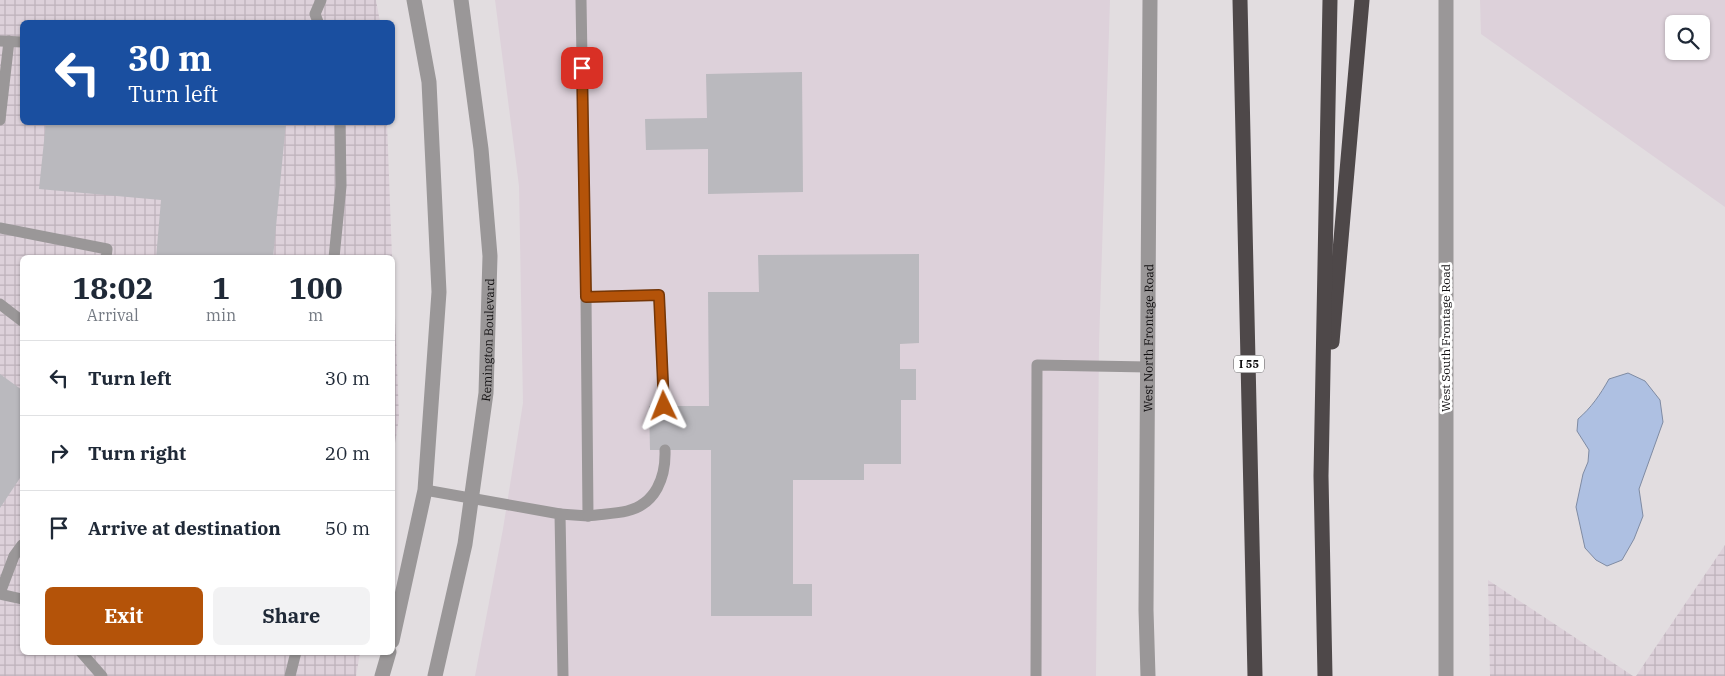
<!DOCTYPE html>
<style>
body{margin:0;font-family:"IBM Plex Serif",serif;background:#f2f2f3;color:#1f2937;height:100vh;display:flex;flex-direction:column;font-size:19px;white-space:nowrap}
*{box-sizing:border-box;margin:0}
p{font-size:16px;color:#747a83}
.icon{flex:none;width:28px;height:28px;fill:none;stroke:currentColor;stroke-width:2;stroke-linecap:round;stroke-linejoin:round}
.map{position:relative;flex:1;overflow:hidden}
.details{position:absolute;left:20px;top:255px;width:375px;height:400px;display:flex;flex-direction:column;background:#fff;border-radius:8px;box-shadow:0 1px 4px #0004}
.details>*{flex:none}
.banner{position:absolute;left:20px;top:20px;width:375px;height:105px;border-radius:8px;box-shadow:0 1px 4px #0004;background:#1a4fa0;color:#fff;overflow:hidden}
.buttons{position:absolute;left:1665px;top:15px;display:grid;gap:10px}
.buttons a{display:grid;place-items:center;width:45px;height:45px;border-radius:8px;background:#fff;box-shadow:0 1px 4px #0004;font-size:25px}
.pin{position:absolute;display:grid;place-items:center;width:42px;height:42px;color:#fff;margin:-21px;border-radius:10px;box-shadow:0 2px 8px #0006}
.me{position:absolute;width:55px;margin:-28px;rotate:358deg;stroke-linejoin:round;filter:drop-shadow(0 0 4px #0008)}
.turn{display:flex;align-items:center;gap:18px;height:105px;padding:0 25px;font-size:22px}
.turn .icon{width:65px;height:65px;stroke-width:2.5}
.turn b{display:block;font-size:35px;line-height:42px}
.eta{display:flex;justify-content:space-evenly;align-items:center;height:85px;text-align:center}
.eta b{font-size:30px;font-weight:700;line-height:35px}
.cta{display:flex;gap:10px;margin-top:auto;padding:10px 25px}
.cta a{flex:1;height:58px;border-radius:8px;background:#b45309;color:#fff;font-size:20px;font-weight:700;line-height:58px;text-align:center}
.cta a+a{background:#f2f2f3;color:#1f2937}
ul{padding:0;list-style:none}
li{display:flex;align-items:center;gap:15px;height:75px;padding:0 25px;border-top:1px solid #e0e1e3}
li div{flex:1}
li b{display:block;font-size:19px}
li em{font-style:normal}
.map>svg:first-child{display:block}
.built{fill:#ddd1da;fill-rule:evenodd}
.industrial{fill:url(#industrial-grid)}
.water{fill:#aec0e2;stroke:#7f8ba3}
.building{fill:#bab9be}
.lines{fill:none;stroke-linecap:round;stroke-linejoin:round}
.service{stroke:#9a9798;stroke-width:11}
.minor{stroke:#9a9798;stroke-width:15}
.tertiary{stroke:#9a9798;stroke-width:15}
.motorway{stroke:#4e4849;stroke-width:15}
.route-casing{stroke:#753606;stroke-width:12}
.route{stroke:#b45309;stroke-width:9}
.labels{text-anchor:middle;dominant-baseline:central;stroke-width:5;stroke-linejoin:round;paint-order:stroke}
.shield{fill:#fff;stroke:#585658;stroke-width:1}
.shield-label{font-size:11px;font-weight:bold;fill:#100e10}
.street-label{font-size:12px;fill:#100e10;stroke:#fff}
</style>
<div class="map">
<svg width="1725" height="676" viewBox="0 0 1725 676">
<defs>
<pattern id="industrial-grid" width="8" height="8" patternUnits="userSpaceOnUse" patternTransform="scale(1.25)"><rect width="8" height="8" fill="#ddd1da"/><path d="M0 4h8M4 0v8" fill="none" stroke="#bdb2ba"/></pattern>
</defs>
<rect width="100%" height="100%" fill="#e2dde0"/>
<g class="built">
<polygon points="495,0 1110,0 1099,344 1096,676 475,676 503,529 523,403 519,186"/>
<path d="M1480 0H1725V207L1481 34ZM1674 24H1701V51H1674Z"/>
</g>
<g class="industrial">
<polygon points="0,0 376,0 380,22 22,22 22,122 387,123 392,257 22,258 22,652 360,653 356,676 0,676"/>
<polygon points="393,265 399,418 393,456 392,456"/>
<polygon points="1725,545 1725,676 1636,676"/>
<polygon points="1488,580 1633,676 1490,676"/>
</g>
<path class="water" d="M1628 373 1645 381 1660 400 1663 422 1639 489 1643 516 1634 539 1622 560 1607 566 1596 560 1585 548 1576 507 1583 474 1588 462 1589 450 1577 431 1578 419C1591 408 1600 395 1609 379Z"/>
<g class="building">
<polygon points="802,72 803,192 708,194 708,149 646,150 645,119 707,118 706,74"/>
<polygon points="46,122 286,122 273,258 156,258 161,200 39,189"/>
<polygon points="919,254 919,343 900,344 900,369 916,369 916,400 901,400 901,464 864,464 864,480 793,480 793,584 812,584 812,616 711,616 711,450 650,450 649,406 709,406 708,292 759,292 758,255"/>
<polygon points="0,374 22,390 22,475 0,508"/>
</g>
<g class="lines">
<g class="service">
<polyline points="318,22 315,14 321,0"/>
<polyline points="0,41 22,42"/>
<polyline points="0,120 9,41"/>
<polyline points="0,228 107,249 106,258"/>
<polyline points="334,258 341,186 340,122"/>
<polyline points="586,297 659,295 664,406"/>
<polyline points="0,304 22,321"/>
<polyline points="425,490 560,514 563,676"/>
<polyline points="560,514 588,516 586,297 581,0"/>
<path d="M588 516C600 514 615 514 627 511 656 504 666 477 665 450"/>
<polyline points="0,593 14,556 22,545"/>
<polyline points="0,594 22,599"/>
<polyline points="81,652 102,676"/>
<polyline points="290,676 296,652"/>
<polyline points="1036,676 1037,365 1148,367"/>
</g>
<path class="minor" id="s1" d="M1148 676 1146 610 1150 0"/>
<g class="tertiary">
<polyline points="392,641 425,490 439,292 429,82 414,0"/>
<polyline points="382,676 389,652"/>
<path id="s2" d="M435 676 465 544 486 393 490 256 481 149 461 0"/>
<polyline points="1446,676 1446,0"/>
</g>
<g class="motorway">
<polyline points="1240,0 1255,676"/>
<polyline points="1332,342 1362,0"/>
<polyline points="1325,676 1321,476 1330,0"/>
</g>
</g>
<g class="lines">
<defs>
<polyline id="route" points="582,68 586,297 659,295 664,406"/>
</defs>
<use href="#route" class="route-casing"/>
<use href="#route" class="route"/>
</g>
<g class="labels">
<rect class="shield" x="1234" y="355.5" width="30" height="17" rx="4"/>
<g class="shield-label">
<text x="1249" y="364">I 55</text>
</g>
<g class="street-label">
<text stroke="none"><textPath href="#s1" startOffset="338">West North Frontage Road</textPath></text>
<text transform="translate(1445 338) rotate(-90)">West South Frontage Road</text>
<text stroke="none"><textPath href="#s2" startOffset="341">Remington Boulevard</textPath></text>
</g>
</g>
</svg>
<div class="buttons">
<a><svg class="icon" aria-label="search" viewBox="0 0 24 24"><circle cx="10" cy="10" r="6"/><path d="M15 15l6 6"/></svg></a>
</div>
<div class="pin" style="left:582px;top:68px;background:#d93025"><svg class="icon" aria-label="arrive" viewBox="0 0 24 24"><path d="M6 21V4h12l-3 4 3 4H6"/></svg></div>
<svg class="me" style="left:664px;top:406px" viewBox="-20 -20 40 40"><path d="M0-17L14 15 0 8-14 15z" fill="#b45309" stroke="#fff" stroke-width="4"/></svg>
<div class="banner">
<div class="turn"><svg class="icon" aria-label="left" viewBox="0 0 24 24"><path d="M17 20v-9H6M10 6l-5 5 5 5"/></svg><div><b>30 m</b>Turn left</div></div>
</div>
<section class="details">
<div class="eta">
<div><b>18:02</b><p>Arrival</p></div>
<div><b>1</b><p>min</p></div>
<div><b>100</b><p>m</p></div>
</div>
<ul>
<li><svg class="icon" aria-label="left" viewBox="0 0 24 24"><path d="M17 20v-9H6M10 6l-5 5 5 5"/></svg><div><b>Turn left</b></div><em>30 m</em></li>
<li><svg class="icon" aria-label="right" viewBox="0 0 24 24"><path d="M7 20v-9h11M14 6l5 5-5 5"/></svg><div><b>Turn right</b></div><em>20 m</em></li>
<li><svg class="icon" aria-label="arrive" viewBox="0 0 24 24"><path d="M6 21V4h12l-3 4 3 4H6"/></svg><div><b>Arrive at destination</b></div><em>50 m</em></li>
</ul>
<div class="cta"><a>Exit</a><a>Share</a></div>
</section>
</div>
